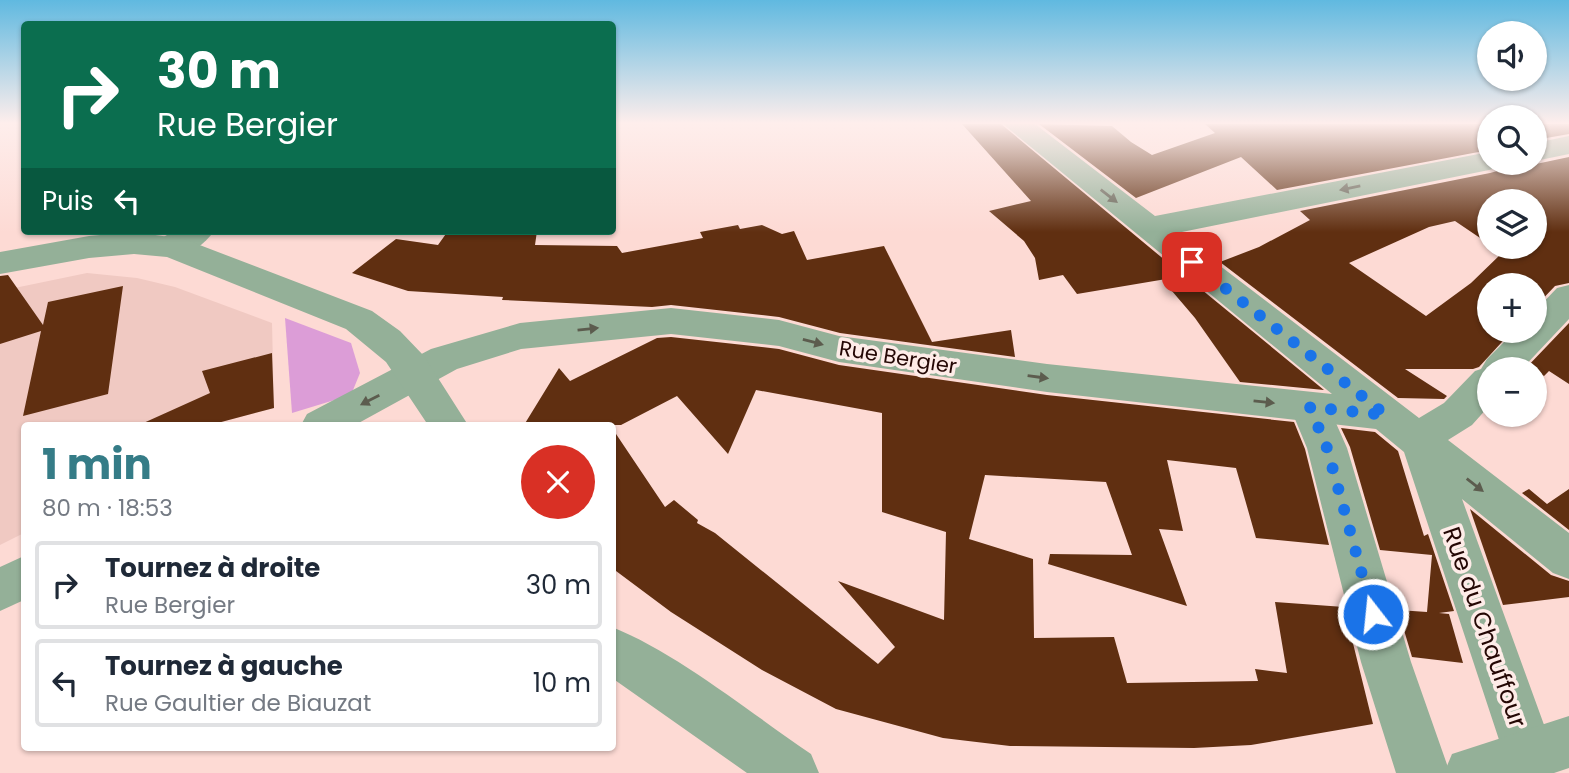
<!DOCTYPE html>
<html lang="fr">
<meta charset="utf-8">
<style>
body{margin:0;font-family:Poppins,sans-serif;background:#f2f2f3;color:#1f2937;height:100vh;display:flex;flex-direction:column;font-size:26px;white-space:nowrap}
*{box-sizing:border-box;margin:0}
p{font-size:23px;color:#747a83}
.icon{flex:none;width:38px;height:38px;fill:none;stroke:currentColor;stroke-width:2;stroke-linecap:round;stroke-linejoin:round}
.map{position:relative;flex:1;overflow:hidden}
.panel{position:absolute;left:21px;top:422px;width:595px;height:329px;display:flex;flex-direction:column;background:#fff;border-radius:7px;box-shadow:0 2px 5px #0004}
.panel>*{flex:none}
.banner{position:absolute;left:21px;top:21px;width:595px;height:214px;border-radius:7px;box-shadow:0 2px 5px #0004;background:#0b6e4f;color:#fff;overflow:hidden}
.controls{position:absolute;left:1477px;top:21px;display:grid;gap:14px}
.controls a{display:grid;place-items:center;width:70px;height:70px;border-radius:50%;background:#fff;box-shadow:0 2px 5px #0004;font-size:35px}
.pin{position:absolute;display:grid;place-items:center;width:60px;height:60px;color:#fff;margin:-30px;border-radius:14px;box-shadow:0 4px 10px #0006}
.me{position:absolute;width:77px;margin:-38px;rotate:344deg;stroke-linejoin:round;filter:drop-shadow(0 0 5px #0008)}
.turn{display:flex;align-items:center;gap:24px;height:147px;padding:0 21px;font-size:32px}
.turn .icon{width:91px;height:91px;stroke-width:2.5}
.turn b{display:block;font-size:49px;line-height:60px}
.then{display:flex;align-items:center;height:66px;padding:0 21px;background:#0003;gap:14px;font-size:26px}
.round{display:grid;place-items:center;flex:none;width:74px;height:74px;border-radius:37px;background:#f2f2f3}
.head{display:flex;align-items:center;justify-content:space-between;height:119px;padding:0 21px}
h1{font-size:42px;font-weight:700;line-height:52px;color:#357c87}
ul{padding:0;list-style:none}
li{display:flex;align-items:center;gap:21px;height:88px;margin:0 14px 10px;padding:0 7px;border:4px solid #e0e1e3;border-radius:7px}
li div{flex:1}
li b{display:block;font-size:26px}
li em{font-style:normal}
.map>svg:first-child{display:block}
.built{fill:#f0c9c2}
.green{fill:#dc9dd7}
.building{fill:#602f11;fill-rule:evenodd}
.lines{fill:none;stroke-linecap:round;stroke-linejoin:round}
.pedestrian{fill:#94b098;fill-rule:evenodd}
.minor{fill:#94b098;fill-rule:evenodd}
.tertiary{fill:#94b098;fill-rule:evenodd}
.oneway{fill:#5c5c4e}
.route{stroke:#1a73e8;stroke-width:12;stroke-dasharray:0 21.6}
.labels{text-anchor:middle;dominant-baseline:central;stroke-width:7;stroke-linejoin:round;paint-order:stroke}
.street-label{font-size:21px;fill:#240704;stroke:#feece8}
.near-street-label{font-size:24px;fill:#240704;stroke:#feece8}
</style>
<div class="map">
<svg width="1569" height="773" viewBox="0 0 1569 773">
<rect width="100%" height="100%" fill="#fddad4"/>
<polygon class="built" points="87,273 137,278 175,287 272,323 274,408 210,425 24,425 24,533 0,545 0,291"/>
<polygon class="green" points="285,318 351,343 360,373 351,395 292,413"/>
<g class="building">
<polygon points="962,124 1001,124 1184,276 1077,294 1063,275 1039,280 1035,258 1024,241 989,211 1031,201"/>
<polygon points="1039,124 1112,126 1131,142 1152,155 1215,133 1205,124 1489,124 1489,150 1277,190 1241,157 1136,198"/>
<polygon points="1535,124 1569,124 1569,134 1535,140"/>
<path d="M1569 157V283L1555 286 1535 307V285H1489V331H1512L1479 367 1473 369H1405L1447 396 1444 399 1398 398 1220 262 1259 247 1310 220 1300 211 1490 173 1501 170 1506 163 1536 164ZM1489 201H1535V247H1493L1502 253 1471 283 1426 316 1349 263 1429 227 1455 221 1489 244Z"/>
<polygon points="738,225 740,229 762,225 782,234 794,231 807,260 884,246 932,342 1011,330 1015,357 840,333 779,317 671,305 652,307 502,300 503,297 408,291 352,273 396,239 438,245 448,231 537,231 535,245 617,246 622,253 703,238 700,232"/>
<polygon points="8,275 43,325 48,302 123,286 108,394 23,416 41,331 0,344 0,276"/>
<polygon points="1185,276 1324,390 1240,382 1195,318 1166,284"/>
<polygon points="1569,323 1569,384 1549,371 1544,376 1535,369 1525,369"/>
<polygon points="671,337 779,349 839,365 1047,395 1294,422 1305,449 1329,545 1256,538 1236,468 1167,460 1183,531 1159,529 1187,606 1048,564 1050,554 1132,555 1106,482 985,475 969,539 1033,559 1034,638 1114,637 1127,683 1258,681 1255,669 1287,673 1275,602 1344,607 1373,724 1251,745 1194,748 1010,746 943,738 836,709 762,670 671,612 612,568 612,428 665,507 674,500 698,520 697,523 715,533 878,664 895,647 838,581 944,620 946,532 882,512 882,413 756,390 728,454 677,396 621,425 524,425 559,368 570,381 657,338"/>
<polygon points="272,353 274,408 210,425 139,425 210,393 202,371"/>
<polygon points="1341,428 1375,432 1398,451 1424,536 1428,534 1454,611 1439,613 1449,614 1463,663 1412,657 1398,610 1427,612 1432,555 1380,550 1350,447"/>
<polygon points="1529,489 1547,504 1569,489 1569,530 1522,493"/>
<polygon points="1470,509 1551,575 1569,581 1569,597 1503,605"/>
</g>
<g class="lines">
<polygon class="pedestrian" points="1310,392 1324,396 1347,448 1411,662 1450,773 1396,773 1361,662 1307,448 1290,407 1296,396"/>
<g class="minor">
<polygon points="1003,124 1035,124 1155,216 1489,152 1489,163 1503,163 1500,167 1489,170 1177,233 1419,418 1444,403 1475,371 1481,369 1487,359 1515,331 1535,331 1535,311 1557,288 1569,285 1569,319 1522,369 1489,369 1489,406 1472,425 1448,440 1569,533 1569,579 1553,573 1462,499 1555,755 1548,773 1510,773 1404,452 1376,429 1047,392 839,362 779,346 671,334 521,349 457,369 355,425 301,425 307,414 431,349 520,323 671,308 779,320 839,336 1047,364 1332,394"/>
<polygon points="1569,136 1569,154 1535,161 1535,143"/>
<path d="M174 231H214C203 248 180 260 160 255L155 247 160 239Z"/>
<polygon points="24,556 24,600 0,611 0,567"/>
</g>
<g class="tertiary">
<polygon points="134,232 184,239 372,311 400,331 424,356 468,425 428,425 386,362 346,329 167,257 134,254 89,258 0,274 0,252 89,236"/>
<path d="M612 627C677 653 752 714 811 754L819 773H747L612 678Z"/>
<polygon points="1569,716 1569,768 1554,773 1444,773 1452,754"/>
</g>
</g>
<defs><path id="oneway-solid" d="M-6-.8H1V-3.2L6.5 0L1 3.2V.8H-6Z" transform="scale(1.75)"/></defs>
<g class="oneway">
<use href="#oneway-solid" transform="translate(1350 188) rotate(169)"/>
<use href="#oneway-solid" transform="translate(1109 196) rotate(38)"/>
<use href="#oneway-solid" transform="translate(588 329) rotate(-6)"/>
<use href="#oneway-solid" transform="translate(813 342) rotate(15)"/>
<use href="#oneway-solid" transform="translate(1038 377) rotate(8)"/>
<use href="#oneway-solid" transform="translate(370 400) rotate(153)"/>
<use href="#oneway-solid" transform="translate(1264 402) rotate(6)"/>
<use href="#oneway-solid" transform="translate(1475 485) rotate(38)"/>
</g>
<linearGradient id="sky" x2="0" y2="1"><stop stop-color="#60b9e0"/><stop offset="0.53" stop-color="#feeeec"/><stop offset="1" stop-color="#feeeec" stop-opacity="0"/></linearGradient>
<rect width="1569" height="232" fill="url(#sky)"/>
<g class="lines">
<polyline class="route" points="1192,262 1386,415 1310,407 1327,448 1373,614"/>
</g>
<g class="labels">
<g class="street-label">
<text transform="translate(898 357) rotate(9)">Rue Bergier</text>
</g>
<g class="near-street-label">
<text transform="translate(1485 627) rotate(71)">Rue du Chauffour</text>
</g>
</g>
</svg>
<div class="controls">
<a><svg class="icon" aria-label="sound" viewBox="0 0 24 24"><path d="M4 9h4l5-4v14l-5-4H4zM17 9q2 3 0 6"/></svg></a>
<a><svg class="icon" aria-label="search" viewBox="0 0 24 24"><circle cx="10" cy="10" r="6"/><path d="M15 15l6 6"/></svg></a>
<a><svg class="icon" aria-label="layers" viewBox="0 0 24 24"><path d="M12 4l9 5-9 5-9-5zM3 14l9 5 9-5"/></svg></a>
<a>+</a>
<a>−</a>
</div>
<div class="pin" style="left:1192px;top:262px;background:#d93025"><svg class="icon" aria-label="arrive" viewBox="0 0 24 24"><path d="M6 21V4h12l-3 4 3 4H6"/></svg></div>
<svg class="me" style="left:1373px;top:614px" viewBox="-20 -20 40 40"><circle r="17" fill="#1a73e8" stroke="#fff" stroke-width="3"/><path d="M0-11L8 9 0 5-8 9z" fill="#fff"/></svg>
<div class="banner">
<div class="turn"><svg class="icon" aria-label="right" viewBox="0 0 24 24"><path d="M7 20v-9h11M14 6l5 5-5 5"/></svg><div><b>30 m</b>Rue Bergier</div></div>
<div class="then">Puis<svg class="icon" aria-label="left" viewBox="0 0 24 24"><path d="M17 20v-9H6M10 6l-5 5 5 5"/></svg></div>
</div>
<section class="panel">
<div class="head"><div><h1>1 min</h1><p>80 m · 18:53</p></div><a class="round" style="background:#d93025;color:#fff"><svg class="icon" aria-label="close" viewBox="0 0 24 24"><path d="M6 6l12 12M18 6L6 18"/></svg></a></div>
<ul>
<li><svg class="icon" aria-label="right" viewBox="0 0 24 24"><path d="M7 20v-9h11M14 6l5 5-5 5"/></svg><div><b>Tournez à droite</b><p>Rue Bergier</p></div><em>30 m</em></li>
<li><svg class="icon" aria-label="left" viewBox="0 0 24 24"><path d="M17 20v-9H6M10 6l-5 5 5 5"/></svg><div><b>Tournez à gauche</b><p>Rue Gaultier de Biauzat</p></div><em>10 m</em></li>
</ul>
</section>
</div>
